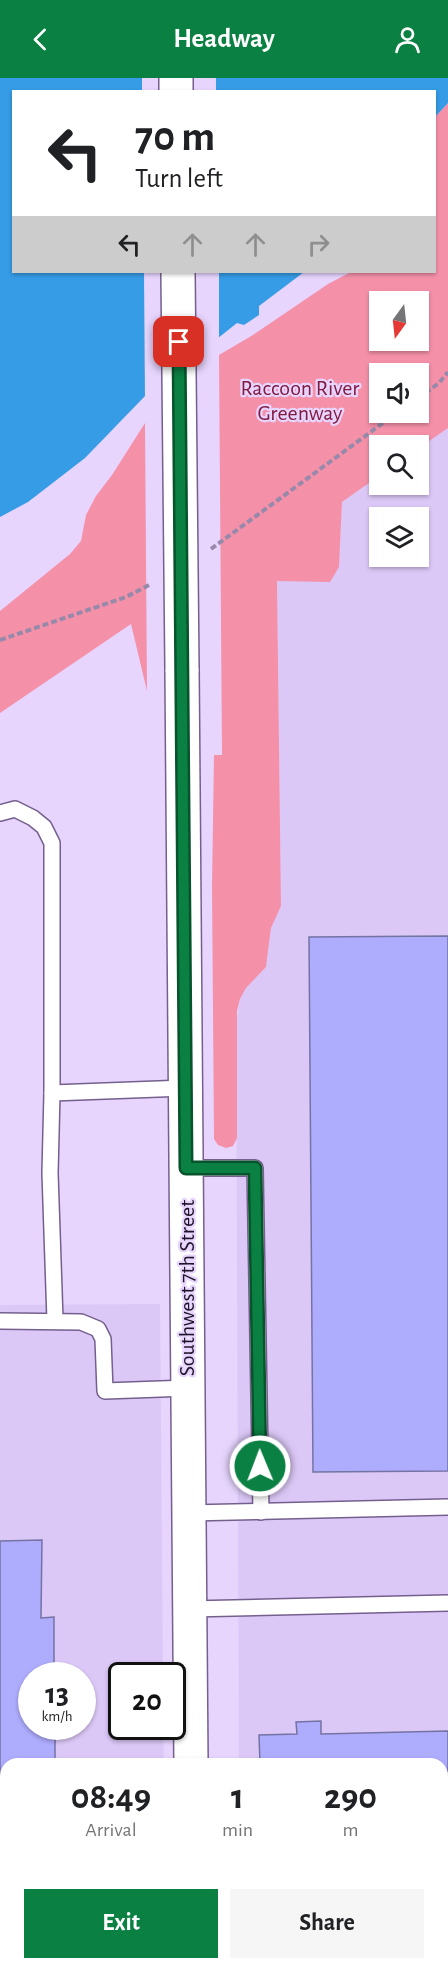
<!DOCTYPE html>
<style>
body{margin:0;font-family:"Alegreya Sans",sans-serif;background:#f6f6f6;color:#202124;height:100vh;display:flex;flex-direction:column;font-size:22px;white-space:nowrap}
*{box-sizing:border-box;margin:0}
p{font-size:20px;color:#757577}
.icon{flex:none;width:33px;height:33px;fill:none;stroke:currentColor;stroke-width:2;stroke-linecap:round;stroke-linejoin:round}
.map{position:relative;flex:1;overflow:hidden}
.details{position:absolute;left:0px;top:1680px;width:448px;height:212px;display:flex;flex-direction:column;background:#fff;border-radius:18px 18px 0 0;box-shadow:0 2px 4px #0004}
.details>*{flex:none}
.banner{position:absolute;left:12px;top:12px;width:424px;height:183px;border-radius:0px;box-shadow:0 2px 4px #0004;background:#fff;color:#202124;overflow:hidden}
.needle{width:39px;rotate:195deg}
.tools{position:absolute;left:369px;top:213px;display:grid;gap:12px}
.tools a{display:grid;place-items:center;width:60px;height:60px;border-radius:0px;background:#fff;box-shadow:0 2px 4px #0004;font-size:30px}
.speed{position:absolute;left:18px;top:1584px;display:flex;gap:12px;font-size:30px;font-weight:700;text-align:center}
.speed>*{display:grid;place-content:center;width:78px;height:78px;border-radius:50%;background:#fff;box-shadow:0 2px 4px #0004;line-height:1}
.speed small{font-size:15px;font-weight:400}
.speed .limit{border:3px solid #111;border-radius:9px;background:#fff;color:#111}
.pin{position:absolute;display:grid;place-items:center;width:51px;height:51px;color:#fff;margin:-26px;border-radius:12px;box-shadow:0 3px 9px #0006}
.me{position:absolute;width:66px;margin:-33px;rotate:359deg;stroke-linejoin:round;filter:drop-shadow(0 0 4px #0008)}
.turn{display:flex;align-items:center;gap:21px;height:126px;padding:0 24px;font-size:27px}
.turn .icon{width:78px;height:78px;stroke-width:2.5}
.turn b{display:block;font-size:42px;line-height:51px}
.lanes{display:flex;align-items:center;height:57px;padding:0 24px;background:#0003;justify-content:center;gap:30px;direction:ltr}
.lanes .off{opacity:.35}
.eta{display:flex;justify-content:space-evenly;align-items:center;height:102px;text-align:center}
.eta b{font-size:36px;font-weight:700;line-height:42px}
.cta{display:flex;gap:12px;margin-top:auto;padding:12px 24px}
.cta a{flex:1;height:69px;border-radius:0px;background:#0b8043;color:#fff;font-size:24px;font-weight:700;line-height:69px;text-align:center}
.cta a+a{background:#f6f6f6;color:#202124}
header{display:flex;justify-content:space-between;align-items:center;height:78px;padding:0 24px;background:#0b8043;color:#fff;font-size:27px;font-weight:700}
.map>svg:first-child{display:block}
.built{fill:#dcc8f7;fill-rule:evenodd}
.green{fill:#f590a9;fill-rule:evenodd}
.water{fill:#369ce6}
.pier{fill:#e7d5fe}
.building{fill:#aeacfd;stroke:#7473a4;stroke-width:1.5}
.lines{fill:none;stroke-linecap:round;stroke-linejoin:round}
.service-casing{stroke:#745f8d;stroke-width:18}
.secondary-casing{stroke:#745f8d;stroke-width:36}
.path{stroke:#9789a9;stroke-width:4;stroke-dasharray:6 3;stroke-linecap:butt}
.service{stroke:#fff;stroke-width:15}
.secondary{stroke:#fff;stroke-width:33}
.secondary-bridge-casing{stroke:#745f8d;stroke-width:36;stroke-linecap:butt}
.secondary-bridge{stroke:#fff;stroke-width:33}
.route-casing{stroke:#07532c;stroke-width:15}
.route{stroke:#0b8043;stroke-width:10}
.labels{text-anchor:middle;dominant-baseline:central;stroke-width:4.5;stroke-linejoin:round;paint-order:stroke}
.park-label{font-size:22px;fill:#821b40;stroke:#e7d5fe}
.street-label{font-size:22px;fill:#1d1427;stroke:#e7d5fe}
</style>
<header><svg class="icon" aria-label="back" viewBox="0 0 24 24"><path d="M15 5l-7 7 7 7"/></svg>Headway<svg class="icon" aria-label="person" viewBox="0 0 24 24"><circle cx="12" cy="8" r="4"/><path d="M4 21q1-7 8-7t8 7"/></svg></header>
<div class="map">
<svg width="448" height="1891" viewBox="0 0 448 1891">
<rect width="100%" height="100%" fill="#e7d5fe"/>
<g class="built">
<path d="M448 350V1891H240V1886H442V1686H239L236 948 240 921 246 910 266 889 271 850 281 828 277 503 339 489 342 424 379 398 380 406H418L419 370ZM380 440H418V478H380Z"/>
<path d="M160 1226 163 1597 122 1598V1648L163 1649 164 1686H6V1886H165V1891H0V1227ZM32 1598H82V1648H32Z"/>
</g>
<g class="green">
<path d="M448 25V350L419 370 418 368H380L379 398 342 424 339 489 330 504 277 503 281 828 271 850 266 889 246 910 240 921 237 933V1060L233 1068 226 1070 218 1067 214 1061 212 808 214 677H222L219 277 253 257 328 206 351 194H435V39ZM380 224H418V262H380ZM380 296H418V334H380Z"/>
<polygon points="145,345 147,613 131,546 0,635 0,533 70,476 81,463 86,437 96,418 112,397"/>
</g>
<polygon class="water" points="0,0 448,0 448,25 435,39 435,14 14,14 14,194 304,194 259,228 259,237 244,247 237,245 145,318 85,380 28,424 0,439"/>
<g class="pier">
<rect x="142" y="0" width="74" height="13"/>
<polygon points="144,194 219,194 219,263 145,322"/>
</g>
<g class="building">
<polygon points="448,858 448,1393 313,1394 309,859"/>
<polygon points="42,1462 41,1540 54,1539 54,1598 32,1598 32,1648 55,1648 55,1686 6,1686 6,1845 0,1845 0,1463"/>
<polygon points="321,1643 321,1656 448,1653 448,1693 442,1695 442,1686 260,1686 259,1657 297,1656 296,1644"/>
<polygon points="442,1705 448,1717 448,1734 442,1736"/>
<polygon points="442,1737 448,1749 448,1891 410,1891 410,1886 442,1886"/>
</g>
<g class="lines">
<defs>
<g id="service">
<polyline points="0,735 15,731 33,740 44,749 52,765 52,1015"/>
<polyline points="186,1090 255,1090 261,1434"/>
<polyline points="55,1242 50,1095 52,1015 185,1010"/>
<polyline points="0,1243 81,1244 98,1251 103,1261 105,1313 188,1310"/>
<polyline points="189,1435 448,1429"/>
<polyline points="190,1531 448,1525"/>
</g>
<g id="secondary">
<polyline points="176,0 176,14"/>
<polyline points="182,591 191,1686"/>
<polyline points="193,1886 193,1891"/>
</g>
</defs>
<use href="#service" class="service-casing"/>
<use href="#secondary" class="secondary-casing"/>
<g class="path">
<polyline points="418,320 439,305 448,294"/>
<polyline points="211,471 398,334"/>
<polyline points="0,562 126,519 151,506"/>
</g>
<use href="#service" class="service"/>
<use href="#secondary" class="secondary"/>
<defs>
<polyline id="secondary-bridge" points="178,194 182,591"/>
</defs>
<use href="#secondary-bridge" class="secondary-bridge-casing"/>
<use href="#secondary-bridge" class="secondary-bridge"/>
</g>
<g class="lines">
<defs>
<polyline id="route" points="179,264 186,1090 255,1090 260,1388"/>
</defs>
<use href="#route" class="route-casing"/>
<use href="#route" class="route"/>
</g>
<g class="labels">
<g class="park-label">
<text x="300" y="310">Raccoon River<tspan x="300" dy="25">Greenway</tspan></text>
</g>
<g class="street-label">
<text transform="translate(187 1210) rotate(-90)">Southwest 7th Street</text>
</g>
</g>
</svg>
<div class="tools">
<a><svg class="needle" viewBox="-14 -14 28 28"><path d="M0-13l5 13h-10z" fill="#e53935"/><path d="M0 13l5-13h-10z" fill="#757577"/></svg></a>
<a><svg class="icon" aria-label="sound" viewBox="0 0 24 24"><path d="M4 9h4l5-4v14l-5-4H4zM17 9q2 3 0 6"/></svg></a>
<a><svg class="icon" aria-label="search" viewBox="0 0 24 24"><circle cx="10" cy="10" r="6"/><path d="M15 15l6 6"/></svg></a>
<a><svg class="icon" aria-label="layers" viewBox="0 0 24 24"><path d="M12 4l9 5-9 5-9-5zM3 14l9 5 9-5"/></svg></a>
</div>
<div class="speed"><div>13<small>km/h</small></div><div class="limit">20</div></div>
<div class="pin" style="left:179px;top:264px;background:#d93025"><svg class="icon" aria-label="arrive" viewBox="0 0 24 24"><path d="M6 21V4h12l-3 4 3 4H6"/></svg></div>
<svg class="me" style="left:260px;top:1388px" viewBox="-20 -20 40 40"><circle r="17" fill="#0b8043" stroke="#fff" stroke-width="3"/><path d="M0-11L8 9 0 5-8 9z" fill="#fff"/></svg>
<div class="banner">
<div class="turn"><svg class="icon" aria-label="left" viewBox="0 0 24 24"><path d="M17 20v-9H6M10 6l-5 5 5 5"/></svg><div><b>70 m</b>Turn left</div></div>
<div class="lanes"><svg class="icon" aria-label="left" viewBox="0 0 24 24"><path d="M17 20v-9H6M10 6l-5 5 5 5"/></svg><svg class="icon off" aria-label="ahead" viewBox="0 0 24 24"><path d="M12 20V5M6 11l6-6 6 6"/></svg><svg class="icon off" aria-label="ahead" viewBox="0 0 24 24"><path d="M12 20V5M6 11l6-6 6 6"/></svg><svg class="icon off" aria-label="right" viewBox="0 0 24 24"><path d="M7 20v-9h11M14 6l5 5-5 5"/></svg></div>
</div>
<section class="details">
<div class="eta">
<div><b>08:49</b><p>Arrival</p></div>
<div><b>1</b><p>min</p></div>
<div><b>290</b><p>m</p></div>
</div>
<div class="cta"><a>Exit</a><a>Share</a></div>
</section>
</div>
